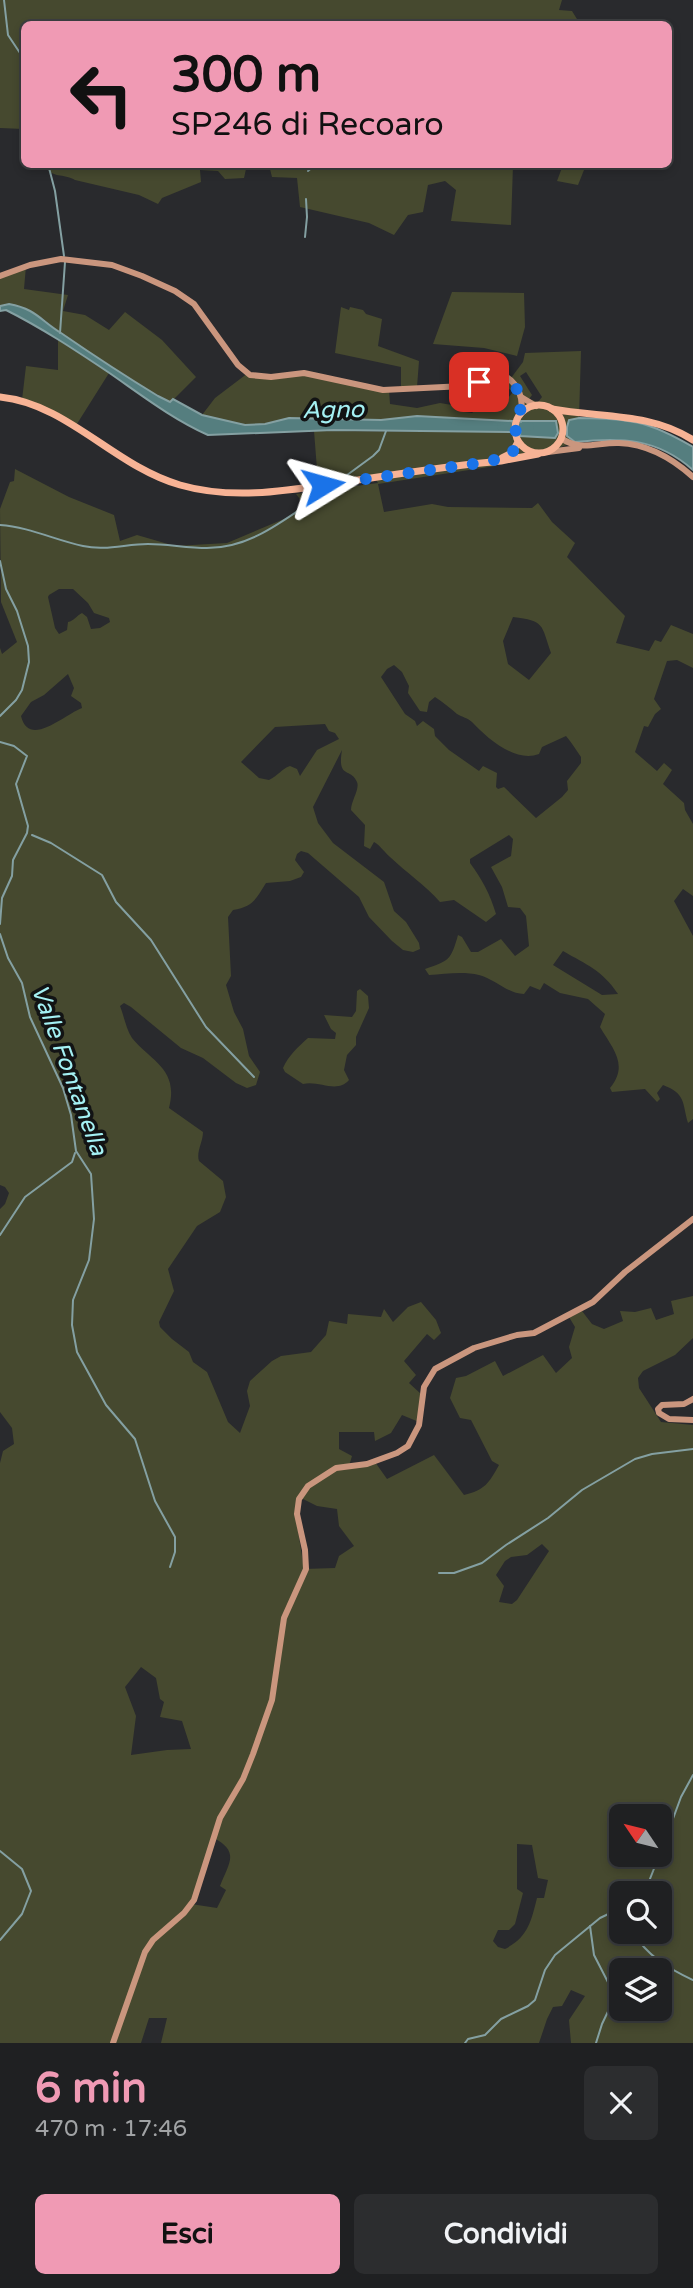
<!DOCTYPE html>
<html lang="it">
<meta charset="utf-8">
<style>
body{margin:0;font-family:"Varela Round",sans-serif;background:#2c2d2f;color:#f1f3f6;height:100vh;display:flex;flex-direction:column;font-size:26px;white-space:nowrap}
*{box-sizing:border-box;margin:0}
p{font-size:23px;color:#a1a3a5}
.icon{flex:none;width:38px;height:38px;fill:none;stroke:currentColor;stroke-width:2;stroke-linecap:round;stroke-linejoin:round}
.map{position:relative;height:2043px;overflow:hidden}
.panel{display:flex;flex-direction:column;background:#1f2022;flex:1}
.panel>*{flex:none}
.guide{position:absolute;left:21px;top:21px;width:651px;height:147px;border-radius:10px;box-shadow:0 4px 10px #0003,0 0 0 2px #3c3e40;background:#f09ab4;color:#111;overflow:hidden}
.needle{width:46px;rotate:305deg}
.buttons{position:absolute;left:609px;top:1804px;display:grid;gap:14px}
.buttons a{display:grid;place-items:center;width:63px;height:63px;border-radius:10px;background:#1f2022;box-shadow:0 4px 10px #0003,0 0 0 2px #3c3e40;font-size:35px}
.pin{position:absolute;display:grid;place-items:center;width:60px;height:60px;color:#fff;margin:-30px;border-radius:14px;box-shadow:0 4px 10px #0006}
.me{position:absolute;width:77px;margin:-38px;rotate:82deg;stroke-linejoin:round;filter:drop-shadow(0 0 5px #0008)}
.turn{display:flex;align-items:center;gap:24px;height:147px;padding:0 35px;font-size:32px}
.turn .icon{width:91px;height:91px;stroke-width:2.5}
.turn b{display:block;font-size:49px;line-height:60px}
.round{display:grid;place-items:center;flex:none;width:74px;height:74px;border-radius:10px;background:#2c2d2f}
.summary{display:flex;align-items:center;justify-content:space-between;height:119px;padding:0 35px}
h1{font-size:42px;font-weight:700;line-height:52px;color:#f09ab4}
.primary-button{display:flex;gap:14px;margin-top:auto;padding:14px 35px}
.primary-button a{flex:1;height:80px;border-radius:10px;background:#f09ab4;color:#111;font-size:28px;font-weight:700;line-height:80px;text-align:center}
.primary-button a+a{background:#2c2d2f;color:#f1f3f6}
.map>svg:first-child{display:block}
.green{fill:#46492f;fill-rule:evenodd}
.water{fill:#557e7f;stroke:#84a0a2;stroke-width:2}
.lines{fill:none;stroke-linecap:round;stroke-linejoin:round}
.stream{stroke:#84a0a2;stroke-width:2}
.river{stroke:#557e7f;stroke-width:8}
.secondary{stroke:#ca967e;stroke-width:6}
.primary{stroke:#f7b395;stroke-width:7}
.route{stroke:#1a73e8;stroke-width:12;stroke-dasharray:0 21.6}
.labels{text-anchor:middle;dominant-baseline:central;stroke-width:7;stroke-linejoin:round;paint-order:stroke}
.water-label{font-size:24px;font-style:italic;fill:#a4f1f4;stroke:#121314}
</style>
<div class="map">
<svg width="693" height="2043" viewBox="0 0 693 2043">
<rect width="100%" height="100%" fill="#292a2d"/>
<g class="green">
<polygon points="0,0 562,0 559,10 572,11 580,24 24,24 24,129 0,128"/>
<path d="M242 164 246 169 244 178 225 179 218 171 200 170 201 182 162 198 158 204 139 195 75 180C64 173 51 179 45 165Z"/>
<polygon points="269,165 513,165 511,225 451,221 456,190 445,181 428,185 423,212 408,215 394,235 369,223 300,207 297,178 272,177"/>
<polygon points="563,165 586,165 578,185 557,181"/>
<polygon points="26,266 24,289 68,295 63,311 85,315 109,330 125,312 162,340 196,377 171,402 139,385 58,331 41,317 9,304 0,306 0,276"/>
<polygon points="452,292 524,293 525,327 517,356 484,348 433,344"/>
<polygon points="341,307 349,310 350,307 363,310 366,314 382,319 378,346 419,361 417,387 401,388 401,367 335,353"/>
<polygon points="58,340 109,373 75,427 22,400 26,366 58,370"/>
<path d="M581 351 579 418 569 420 575 442 547 452 512 457 495 466 378 484 384 512 432 504 448 507 532 508 538 503 552 522 575 543 567 557 625 616 616 643 649 651 655 640 661 642 671 625 693 634V668L677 660 667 661 654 699 661 709 655 714 648 727 644 726 635 752 657 771 664 763 672 770 663 784 684 803 685 810 693 824V896L683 889 674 901 693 936V1119L688 1123C682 1102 686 1094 663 1085L657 1093 660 1099 657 1102 645 1089 612 1092 610 1088C629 1065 613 1049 600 1027L605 1014 588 999 560 993 544 983 540 990 530 986 524 994C508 994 495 979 479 975 463 971 445 974 429 975L425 969C449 961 451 960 458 935L462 937 471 952H478L501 939 515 956 529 946 526 916 520 908 508 907 502 887 491 867 511 856 513 839 509 835 470 859V863C482 879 490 894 496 914L486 922 454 900 440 902C425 885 407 873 390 857 384 852 381 846 374 842L370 849 364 846 365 825 351 810C351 801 360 789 357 782 351 767 337 780 342 750L313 807 318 823 333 843 384 882 394 911 406 922 419 943 420 949 413 952 403 950 392 941 369 917 359 897 308 853 301 851 297 854 295 860 304 872 301 877 290 881 266 883C256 899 253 907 233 910L228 917 231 976 226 985 234 1012 243 1029 249 1056 260 1072 256 1085 247 1088 236 1083 203 1058 181 1048 131 1007 124 1003 120 1006C124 1016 126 1029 132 1038 152 1062 179 1069 169 1108L203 1132C203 1142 196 1152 199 1161L223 1181 226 1197 220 1212 197 1226 168 1269 174 1291 159 1322 160 1327 172 1339 189 1352 193 1362 207 1372 228 1422 240 1433 250 1406 247 1391 250 1381 272 1361 281 1356 311 1352 326 1335 329 1321 347 1324 348 1314 381 1317 384 1309 393 1322 408 1307 421 1302 436 1320 441 1333 434 1340 427 1334 404 1361 416 1375 409 1383 421 1394 419 1422 402 1415 391 1433 375 1441 374 1432H339V1449L352 1456 349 1466 375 1462 387 1479 434 1455 464 1495C485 1490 489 1483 499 1465L492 1461 471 1420 460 1418 450 1398 456 1378 466 1376 495 1361 503 1376 543 1355 556 1373 572 1358 569 1347 575 1327 569 1317 582 1311 592 1324 604 1329 623 1321 620 1311 635 1312 651 1308 656 1320 674 1314 671 1301 693 1296V1338L675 1355 643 1371 638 1378 639 1388 661 1422 693 1425V2043H571L569 2020 585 1996 571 1990 562 2006 553 2007 547 2019 539 2043H161L167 2018H149L141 2043H0V1463L3 1451 14 1444 12 1428 0 1412V1209L5 1204 9 1193 5 1187 0 1185V648L2 654 17 642 1 602 0 509 10 482 14 481 15 469 69 497 114 515 120 541 137 535 175 546 227 543 291 516 303 503 296 494 378 483 373 475 318 482 314 431 510 432 512 422 417 416 381 420 289 418 265 424 245 425 202 415 215 398 248 373 260 377 303 373 389 390 390 404 417 408 440 403 452 405 458 411 472 413 489 399 508 398 513 392 503 384 499 389 494 377 511 378 523 362 525 353ZM526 372 542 397 538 402 529 399 532 395 520 376ZM59 589H73L88 603 94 613 109 618 110 622 100 628 91 629 87 617 82 613C76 616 74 621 68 622L67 630 59 634 55 628 48 597 49 595ZM513 617C545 621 541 624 551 653L529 680 508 664 503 641ZM394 665 402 672 409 686 408 693 420 711 427 712 429 702 435 697C443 702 450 708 457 714 462 717 468 718 472 722 487 738 515 763 539 754L542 747 566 736C572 743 576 750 581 757V763L567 781 568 790 562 797 536 818 504 787 498 789 496 787 497 773 483 766 479 771 449 750 435 736 434 729 423 721 417 726 415 721 405 714 381 677 387 669ZM68 674 74 688 71 696 81 703 82 708C65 714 29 749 21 716L31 702 44 695ZM325 724 329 731 335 733 339 739 317 750 300 776 297 769 290 766C281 769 278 776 269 780L259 778 241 762 275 727ZM563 951C587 965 602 970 618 994L602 995 553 965ZM301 1498 317 1506 337 1509 339 1526 354 1546 339 1556 335 1568 304 1569 296 1518ZM542 1544 549 1551 517 1600 512 1604 499 1602 504 1586 496 1575 505 1561 511 1557 527 1555ZM141 1667 156 1678 160 1699 164 1702 160 1717 182 1721 191 1749 167 1750 131 1755 136 1716 125 1687ZM621 1816H660V1855H621ZM214 1838C240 1852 229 1863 220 1886L226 1890 217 1908 191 1904ZM517 1844 532 1845 538 1878 548 1880 544 1898H537C531 1922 528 1937 505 1949L498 1947 493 1941 498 1930H509L515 1924 523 1893 517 1889ZM621 1894H660V1932H621ZM621 1970H660V2009H621Z"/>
<path d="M360 989 368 996 369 1008 356 1037V1045L347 1055 344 1070 349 1080C337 1094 319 1080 303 1084L285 1072 283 1068C289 1055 298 1047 308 1038L335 1039 336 1033 331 1029 324 1015 352 1017 356 1011 357 991Z"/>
</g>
<g class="water">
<path d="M9 304C36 309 40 320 61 333 93 355 125 376 158 396L170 402 173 399 202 415 245 425 265 424 289 418 381 420 417 416 512 421 511 432 333 430 208 435C172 419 140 394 108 372 75 350 42 328 6 310L0 311V306Z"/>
<path d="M579 418C631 419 647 420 693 447V470C657 438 621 437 575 442L567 436V427L569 420Z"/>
<polygon points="521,421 556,421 558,433 555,438 520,436"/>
</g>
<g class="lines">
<g class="stream">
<polyline points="4,0 8,35 24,59"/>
<polyline points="48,164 55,191 64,256"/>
<polyline points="308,171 316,164"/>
<polyline points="305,237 307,217 306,199"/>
<polyline points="60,333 65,262"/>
<polyline points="343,478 373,456 379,450 386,431"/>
<path d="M0 525C29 527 55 540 83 546 105 551 126 544 148 544 167 544 187 548 207 548 254 548 288 516 326 492"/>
<polyline points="0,561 6,589 17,611 28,646 29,662 22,690 16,700 0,716"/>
<polyline points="0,742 14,746 27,756 16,784 28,826 27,833 13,860 12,876 2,898 0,924"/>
<polyline points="32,835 51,843 102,875 116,902 151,940 206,1027 254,1077"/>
<polyline points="0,934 8,958 22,983 30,1017 63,1088 71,1115 76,1151 91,1174 94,1219 89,1260 73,1300 72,1325 77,1352 106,1405 135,1439 155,1501 175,1537 175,1552 170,1567"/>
<polyline points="0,1235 25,1197 72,1162 75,1153"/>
<polyline points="439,1573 454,1573 482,1563 506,1545 548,1518 582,1490 635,1459 652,1454 693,1449"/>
<polyline points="0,1851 22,1869 31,1891 22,1914 0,1940"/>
<polyline points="660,1854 681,1797 693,1775"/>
<polyline points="644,1894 659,1856"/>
<polyline points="590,1926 594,1955 612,1990 613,2001 602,2024 596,2043"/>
<path d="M633 1932C646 1955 669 1969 693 1980"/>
<polyline points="465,2043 468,2039 485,2035 501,2019 528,2006 535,2000 545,1970 555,1955 600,1918 621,1908"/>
</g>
<polyline class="river" points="501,426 530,427"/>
<g class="secondary">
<path d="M0 276 30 265 61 259 112 265 142 276 175 291 194 304 238 365 250 375 271 377 304 373 383 390 464 386 505 376C518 384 525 399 520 415"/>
<polyline points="521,397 536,406"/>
<path d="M561 438C580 452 598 442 619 443 647 444 673 459 693 477"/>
<polyline points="548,452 579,448"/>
<polyline points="693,1399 684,1404 662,1405 658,1409 659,1413 669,1419 693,1420"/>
<polyline points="113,2043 145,1952 153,1940 184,1913 194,1900 220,1818 243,1779 253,1754 272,1700 284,1618 306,1569 305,1550 297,1514 299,1499 308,1486 336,1468 367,1464 397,1453 408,1446 419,1425 424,1387 435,1369 474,1348 517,1335 534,1333 593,1302 625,1272 693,1219"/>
</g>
<g class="primary">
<path d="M0 397C68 404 114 466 180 485 232 500 285 491 338 483 392 475 446 466 501 461L538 454"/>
<circle cx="539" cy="429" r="24"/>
<path d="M552 409C600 418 650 412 693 440"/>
<polyline points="502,458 512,453 518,442"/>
</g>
</g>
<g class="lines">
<path class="route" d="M323 485 480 463C496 459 513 459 518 442 509 420 530 411 516 388 513 382 511 379 505 376L479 382"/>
</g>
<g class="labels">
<g class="water-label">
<text transform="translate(333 410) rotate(-1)">Agno</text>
<text transform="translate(69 1070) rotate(70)">Valle Fontanella</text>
</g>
</g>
</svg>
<div class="buttons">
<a><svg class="needle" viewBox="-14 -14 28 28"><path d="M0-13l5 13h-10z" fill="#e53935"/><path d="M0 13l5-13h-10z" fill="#a1a3a5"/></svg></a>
<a><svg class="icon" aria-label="search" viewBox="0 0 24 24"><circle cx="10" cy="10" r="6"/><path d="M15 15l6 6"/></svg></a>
<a><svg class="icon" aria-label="layers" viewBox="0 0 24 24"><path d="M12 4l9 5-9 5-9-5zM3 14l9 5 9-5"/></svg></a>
</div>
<div class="pin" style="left:479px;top:382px;background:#d93025"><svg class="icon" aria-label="arrive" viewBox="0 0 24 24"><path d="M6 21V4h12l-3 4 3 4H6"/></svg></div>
<svg class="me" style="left:323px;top:485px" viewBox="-20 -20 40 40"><path d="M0-17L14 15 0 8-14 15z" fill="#1a73e8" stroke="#fff" stroke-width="4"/></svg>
<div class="guide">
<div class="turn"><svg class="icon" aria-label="left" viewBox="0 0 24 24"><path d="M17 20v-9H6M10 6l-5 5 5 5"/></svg><div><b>300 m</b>SP246 di Recoaro</div></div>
</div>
</div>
<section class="panel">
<div class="summary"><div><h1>6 min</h1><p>470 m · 17:46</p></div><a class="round"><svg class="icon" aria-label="close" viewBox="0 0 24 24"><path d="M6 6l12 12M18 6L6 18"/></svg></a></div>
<div class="primary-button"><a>Esci</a><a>Condividi</a></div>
</section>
